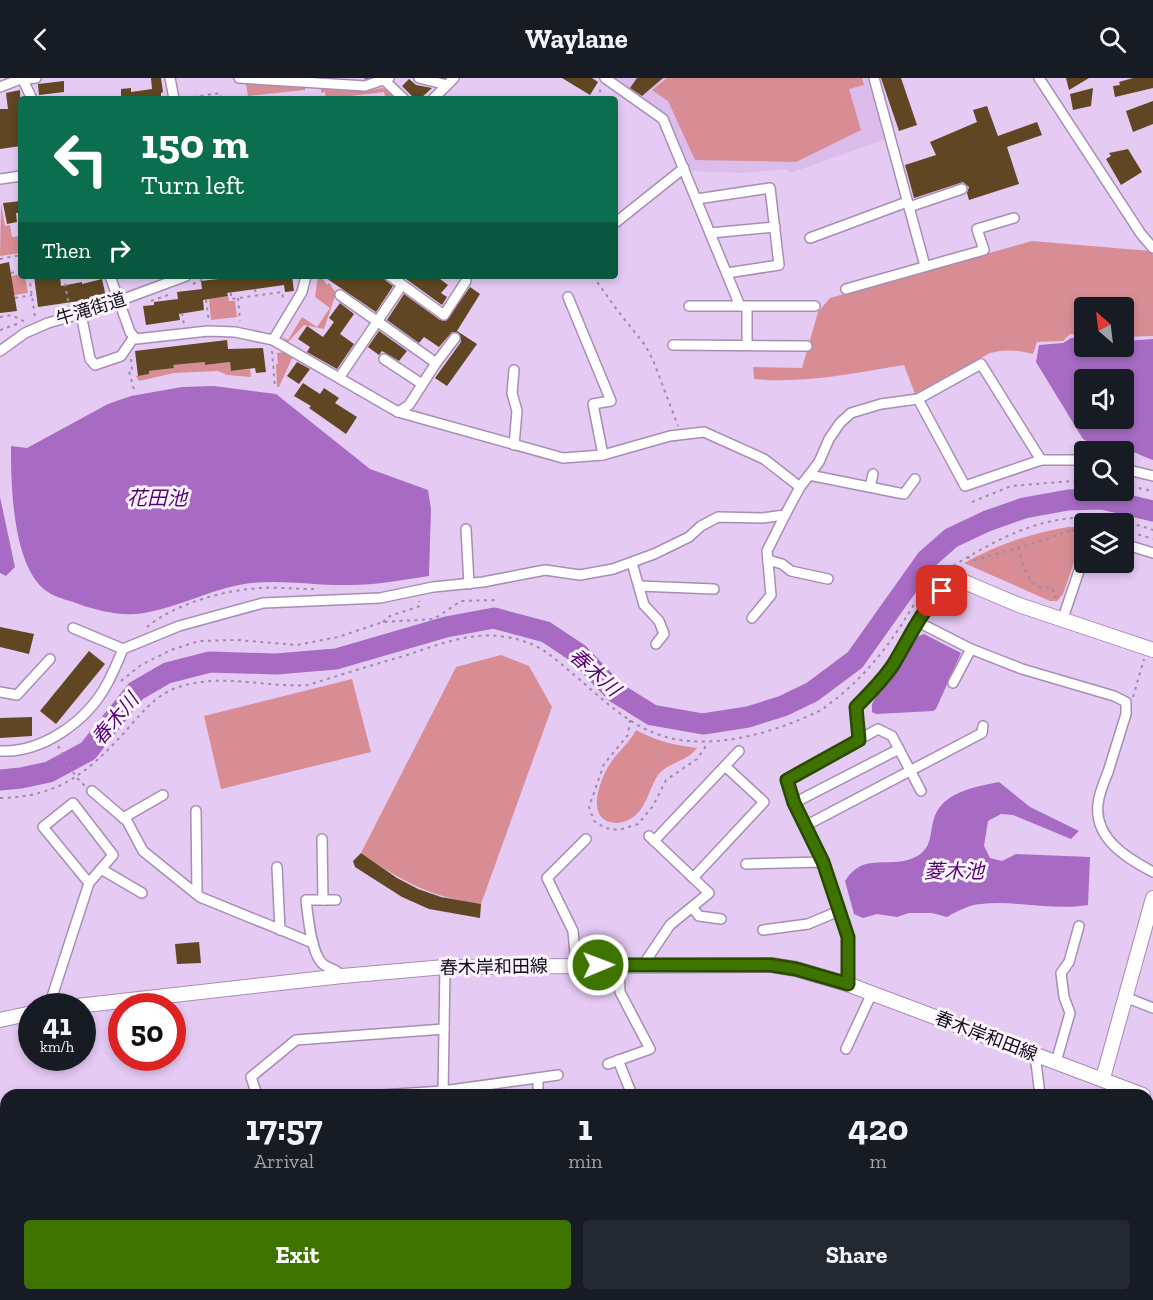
<!DOCTYPE html>
<meta charset="utf-8">
<style>
body{margin:0;font-family:"Zilla Slab","Noto Sans JP",serif;background:#242831;color:#f1f3f6;height:100vh;display:flex;flex-direction:column;font-size:22px;white-space:nowrap}
*{box-sizing:border-box;margin:0}
p{font-size:20px;color:#9ea1a6}
.icon{flex:none;width:33px;height:33px;fill:none;stroke:currentColor;stroke-width:2;stroke-linecap:round;stroke-linejoin:round}
.map{position:relative;flex:1;overflow:hidden}
.details{position:absolute;left:0px;top:1011px;width:1154px;height:212px;display:flex;flex-direction:column;background:#171b24;border-radius:18px 18px 0 0;box-shadow:0 3px 9px #0003}
.details>*{flex:none}
.banner{position:absolute;left:18px;top:18px;width:600px;height:183px;border-radius:6px;box-shadow:0 3px 9px #0003;background:#0b6e4f;color:#fff;overflow:hidden}
.needle{width:39px;rotate:332deg}
.tools{position:absolute;left:1074px;top:219px;display:grid;gap:12px}
.tools a{display:grid;place-items:center;width:60px;height:60px;border-radius:6px;background:#171b24;box-shadow:0 3px 9px #0003;font-size:30px}
.speed{position:absolute;left:18px;top:915px;display:flex;gap:12px;font-size:30px;font-weight:700;text-align:center}
.speed>*{display:grid;place-content:center;width:78px;height:78px;border-radius:50%;background:#171b24;box-shadow:0 3px 9px #0003;line-height:1}
.speed small{font-size:15px;font-weight:400}
.speed .limit{border:9px solid #d22;background:#fff;color:#111}
.pin{position:absolute;display:grid;place-items:center;width:51px;height:51px;color:#fff;margin:-26px;border-radius:12px;box-shadow:0 3px 9px #0006}
.me{position:absolute;width:66px;margin:-33px;rotate:89deg;stroke-linejoin:round;filter:drop-shadow(0 0 4px #0008)}
.turn{display:flex;align-items:center;gap:21px;height:126px;padding:0 24px;font-size:27px}
.turn .icon{width:78px;height:78px;stroke-width:2.5}
.turn b{display:block;font-size:42px;line-height:51px}
.then{display:flex;align-items:center;height:57px;padding:0 24px;background:#0003;gap:12px;font-size:22px}
.eta{display:flex;justify-content:space-evenly;align-items:center;height:102px;text-align:center}
.eta b{font-size:36px;font-weight:700;line-height:42px}
.primary-button{display:flex;gap:12px;margin-top:auto;padding:12px 24px}
.primary-button a{flex:1;height:69px;border-radius:6px;background:#3e7300;color:#fff;font-size:24px;font-weight:700;line-height:69px;text-align:center}
.primary-button a+a{background:#242831;color:#f1f3f6}
header{display:flex;justify-content:space-between;align-items:center;height:78px;padding:0 24px;background:#171b24;font-size:27px;font-weight:700}
.map>svg:first-child{display:block}
.built{fill:#dbbceb}
.green{fill:#d88d94}
.water{fill:#a76bc4;fill-rule:evenodd}
.lines{fill:none;stroke-linecap:round;stroke-linejoin:round}
.stream{stroke:#a76bc4;stroke-width:4}
.river{stroke:#a76bc4;stroke-width:21}
.building{fill:#604622}
.street-casing{stroke:#a78eb5;stroke-width:12}
.secondary-casing{stroke:#a78eb5;stroke-width:16}
.path{stroke:#9f8aaa;stroke-width:2;stroke-dasharray:3 4.5;stroke-linecap:butt}
.street{stroke:#fff;stroke-width:9}
.secondary{stroke:#fff;stroke-width:14}
.route-casing{stroke:#284b00;stroke-width:15}
.route{stroke:#3e7300;stroke-width:10}
.labels{text-anchor:middle;dominant-baseline:central;stroke-width:6;stroke-linejoin:round;paint-order:stroke}
.street-label{font-size:18px;fill:#150c1a;stroke:#faf4fd}
.water-label{font-size:20px;font-style:italic;fill:#590077;stroke:#faf4fd}
</style>
<header><svg class="icon" aria-label="back" viewBox="0 0 24 24"><path d="M15 5l-7 7 7 7"/></svg>Waylane<svg class="icon" aria-label="search" viewBox="0 0 24 24"><circle cx="10" cy="10" r="6"/><path d="M15 15l6 6"/></svg></header>
<div class="map">
<svg width="1153" height="1222" viewBox="0 0 1153 1222">
<rect width="100%" height="100%" fill="#e5caf3"/>
<polygon class="built" points="613,0 873,0 889,60 790,95 787,91 741,95 691,93 665,36"/>
<g class="green">
<polygon points="667,0 862,0 864,7 849,11 861,52 796,84 695,82 668,23 652,12"/>
<polygon points="246,6 305,10 305,12 248,18"/>
<polygon points="321,10 366,13 382,10 386,11 393,18 391,21 386,21 384,14 326,21 325,14 321,15"/>
<polygon points="1,126 5,148 10,147 12,159 20,158 21,175 0,178"/>
<path d="M1032 163 1150 173 1153 177V258L1124 259V230H1084V257L1070 256 1063 263 1037 264 1033 276C1018 272 1006 271 990 275L915 316 904 287C854 295 805 306 754 301L753 289 802 290 818 234 830 220Z"/>
<polygon points="21,196 21,198 25,198 28,215 14,217 11,198"/>
<polygon points="318,198 321,198 327,207 329,205 336,215 324,251 304,247 288,264 281,258 288,262 302,239 317,249 330,230 315,219"/>
<polygon points="228,218 229,223 235,223 237,239 211,242 209,221"/>
<polygon points="285,274 293,278 279,309 277,309 276,286 278,286 277,275"/>
<polygon points="205,284 205,287 230,284 231,293 250,291 251,299 227,297 218,293 174,295 139,303 136,298 149,296 149,293 173,290 173,287"/>
<path d="M1068 449H1084V456L1063 516 1057 523H1050L964 485C997 467 1031 455 1068 449Z"/>
<path d="M501 577 529 588 552 629 481 826C430 819 403 804 361 775L456 589Z"/>
<polygon points="352,601 371,674 221,711 204,638"/>
<path d="M636 652C656 663 674 667 697 670 688 683 669 684 659 696 651 705 649 723 637 736 632 741 623 745 616 745 585 743 599 705 608 689 616 675 629 666 636 652Z"/>
</g>
<g class="water">
<path d="M1071 260H1084V268H1124V263L1153 261V382C1141 378 1127 370 1117 367 1105 364 1094 368 1083 361L1036 284 1039 267 1063 265ZM1084 302H1124V340H1084Z"/>
<path d="M214 308 276 316 370 391 428 412 431 431 429 498C401 502 372 508 343 507 311 507 271 500 239 507 207 513 176 530 144 535 122 539 101 533 81 527 72 523 60 521 51 516 12 495 11 407 11 368L27 370 108 326 131 318 182 309Z"/>
<polygon points="0,419 15,489 6,498 0,495"/>
<polygon points="924,556 961,575 936,631 933,633 876,636 872,634 872,626 877,617 899,590 916,559"/>
<path d="M999 704 1030 729 1079 753 1071 761 1013 737 1001 736 988 743 984 768 990 780 1002 783 1016 776 1090 779 1088 827C1052 833 1017 822 981 826 968 827 958 833 947 839L932 835H909L897 839 877 836 863 840 854 836 845 803C865 771 891 794 919 777 931 769 930 757 933 744 940 714 974 709 999 704Z"/>
</g>
<g class="lines">
<g class="stream">
<polyline points="366,0 370,0"/>
<polyline points="0,1184 6,1188"/>
<polyline points="47,1216 50,1218 65,1216"/>
<polyline points="156,1216 162,1222"/>
</g>
<polyline class="river" points="0,702 21,700 49,694 88,673 136,613 167,595 210,584 276,586 336,581 446,549 494,540 546,554 579,576 615,614 652,637 703,646 748,639 783,628 812,614 855,582 926,482 951,460 987,443 1024,430 1068,422 1102,421 1153,433"/>
</g>
<g class="building">
<polygon points="151,0 161,0 163,14 161,15 161,21 121,21 121,11 131,10 131,14 152,11"/>
<polygon points="562,0 592,0 598,4 590,17"/>
<polygon points="637,0 663,0 642,18 630,10"/>
<polygon points="881,0 901,0 917,47 899,53"/>
<polygon points="1066,0 1089,0 1069,12"/>
<polygon points="1133,0 1153,0 1153,10 1115,19 1113,8 1120,7 1119,4"/>
<polygon points="409,1 416,7 432,10 420,21 415,21 402,8"/>
<polygon points="64,3 64,14 39,17 38,6"/>
<polygon points="1093,10 1091,28 1073,32 1070,16"/>
<polygon points="20,12 21,68 0,71 0,31 8,31 6,15"/>
<polygon points="1153,23 1153,46 1133,54 1126,33"/>
<polygon points="987,28 998,58 1037,44 1042,57 1007,69 1019,106 969,122 967,115 969,109 963,104 914,120 905,87 936,77 930,64 977,44 973,32"/>
<polygon points="1128,71 1142,94 1121,107 1106,81 1111,78 1109,75"/>
<polygon points="21,123 21,135 16,135 17,144 7,146 3,125"/>
<polygon points="9,184 17,233 0,235 0,186"/>
<polygon points="34,198 60,198 61,208 82,204 82,206 102,201 106,219 38,229"/>
<polygon points="226,198 292,198 294,213 285,214 284,207 227,215 228,218 203,222 204,232 179,236 180,242 146,247 143,228 154,227 154,224 178,221 177,214 202,211 201,203 227,200"/>
<polygon points="323,198 383,198 386,203 393,208 376,234"/>
<polygon points="402,198 436,198 448,207 441,215 447,219 442,227"/>
<polygon points="470,209 480,216 457,253 477,266 447,308 435,300 461,264 459,255 452,254 439,269 424,259 419,265 387,242 404,216 440,242 446,243"/>
<polygon points="340,225 354,236 340,256 354,266 337,291 307,274 310,269 298,261 307,248 323,259 334,244 329,240"/>
<polygon points="379,253 407,273 399,283 382,273 379,277 368,269"/>
<polygon points="227,262 228,271 263,270 266,294 256,295 255,290 231,293 230,284 205,287 205,284 173,287 174,290 149,293 149,296 138,298 135,273"/>
<polygon points="297,284 310,291 299,306 287,298"/>
<polygon points="303,305 320,316 324,310 339,320 335,325 357,339 346,356 309,330 311,328 294,318"/>
<polygon points="0,549 34,556 29,576 0,569"/>
<polygon points="89,573 105,586 56,646 40,633"/>
<polygon points="32,639 32,658 0,660 0,640"/>
<polygon points="361,775 397,800 418,811 441,819 481,826 480,840 429,831 402,819 355,789 353,783"/>
<polygon points="199,864 201,885 177,886 175,866"/>
</g>
<g class="lines">
<defs>
<g id="street">
<polyline points="170,0 174,21"/>
<polyline points="239,0 365,8 389,0"/>
<polyline points="419,0 447,7"/>
<polyline points="605,0 663,41 740,228 815,228"/>
<polyline points="874,0 925,188"/>
<polyline points="1039,0 1141,156 1153,170"/>
<polyline points="23,2 32,21"/>
<polyline points="384,2 404,21"/>
<polyline points="0,9 18,2 36,0"/>
<polyline points="433,21 454,0"/>
<polyline points="0,101 21,98"/>
<polyline points="697,121 770,110 779,187 727,195"/>
<polyline points="909,129 962,111"/>
<polyline points="615,145 684,90"/>
<polyline points="710,155 775,149"/>
<polyline points="810,160 907,124"/>
<polyline points="110,198 130,254 136,261 208,253 235,254 273,262 398,334 563,380 603,377 670,358 704,354 764,381 800,409"/>
<polyline points="390,198 444,237 466,203"/>
<polyline points="846,211 984,172 977,151 1014,140"/>
<polyline points="340,217 436,285"/>
<polyline points="568,219 611,323 593,326 603,377"/>
<polyline points="689,228 740,228"/>
<polyline points="747,229 747,267"/>
<polyline points="81,236 90,281 95,287 121,278 134,259"/>
<polyline points="273,262 302,214 306,198"/>
<polyline points="673,267 807,268"/>
<polyline points="0,273 25,255 48,245 97,231 186,198"/>
<polyline points="384,281 422,306"/>
<polyline points="514,292 512,315 517,333 514,367"/>
<polyline points="339,300 402,207"/>
<polyline points="918,321 965,408 1041,382 1084,382"/>
<polyline points="398,334 409,327 436,285 455,260"/>
<polyline points="1124,391 1153,398"/>
<polyline points="809,397 904,416 915,401"/>
<polyline points="870,409 873,396"/>
<polyline points="466,451 469,506"/>
<polyline points="1124,466 1153,475"/>
<polyline points="768,482 782,486 791,493 828,501"/>
<polyline points="632,485 644,527 659,543 664,556 656,566"/>
<path d="M955 500 929 525 918 544 971 571 1022 591 1114 618 1126 624V636C1120 655 1114 675 1108 694 1104 704 1099 715 1098 726 1094 760 1126 780 1153 794"/>
<polyline points="639,508 714,511"/>
<polyline points="752,540 771,517 767,473 785,437"/>
<polyline points="1062,543 1084,478"/>
<polyline points="73,550 123,571"/>
<polyline points="953,605 971,571"/>
<polyline points="0,614 17,617 50,581"/>
<path d="M859 662 856 629C882 604 900 575 918 544"/>
<path d="M0 673C43 675 87 643 107 606 113 595 118 583 123 571L179 548 263 525 380 520 433 509 483 504 545 492 580 497 613 491 654 476 689 459 701 448 718 439 762 440 785 437 800 409 819 384 829 361 840 345 851 335 881 326 918 321 981 286 1041 382"/>
<polyline points="92,713 127,743 143,773 200,819 313,865"/>
<polyline points="794,725 899,671"/>
<polyline points="196,733 197,816"/>
<polyline points="123,740 163,717"/>
<polyline points="805,748 982,655 983,648"/>
<polyline points="322,761 323,822"/>
<polyline points="654,763 739,673"/>
<polyline points="746,786 823,784"/>
<polyline points="277,789 280,852"/>
<polyline points="101,791 142,815"/>
<polyline points="693,800 764,724 725,688"/>
<path d="M336 822H306C308 838 311 876 323 886 330 892 334 889 342 898"/>
<polyline points="692,829 699,838 721,841"/>
<polyline points="763,852 808,846 839,833"/>
<polyline points="576,887 573,853 547,800 586,761"/>
<polyline points="643,887 670,847 709,815 649,758"/>
<polyline points="847,906 848,859 823,784 794,725 787,702 878,651 892,658 921,713"/>
<polyline points="1125,919 1153,930"/>
<polyline points="49,928 89,805 113,777 73,725 43,749 89,805"/>
<polyline points="846,971 872,915"/>
<polyline points="1035,976 1040,1017"/>
<polyline points="618,982 632,1017"/>
<polyline points="1056,984 1070,935 1064,919 1061,895 1069,884 1079,848"/>
<polyline points="608,986 650,971 620,914 619,887"/>
<polyline points="538,1000 538,1017"/>
<polyline points="257,1017 251,999 296,962 444,951"/>
<polyline points="381,1017 443,1013 558,997"/>
<polyline points="443,1017 445,889"/>
<polyline points="0,1045 6,1049"/>
<polyline points="0,1121 6,1125"/>
<polyline points="216,1216 221,1222"/>
<polyline points="275,1216 280,1222"/>
<polyline points="625,1216 631,1222"/>
<polyline points="703,1216 709,1222"/>
<polyline points="340,1222 346,1216"/>
<polyline points="511,1222 516,1216"/>
<polyline points="582,1222 585,1219"/>
<polyline points="692,1222 697,1216"/>
</g>
<g id="secondary">
<polyline points="955,500 1019,527 1153,572"/>
<polyline points="77,928 342,898 445,889 771,887 796,891 847,906 1143,1017"/>
<polyline points="0,942 32,935"/>
<polyline points="1103,1000 1153,820"/>
</g>
</defs>
<use href="#street" class="street-casing"/>
<use href="#secondary" class="secondary-casing"/>
<g class="path">
<polyline points="193,19 220,15 221,21"/>
<polyline points="596,21 602,9"/>
<polyline points="20,145 21,149"/>
<polyline points="0,181 21,177"/>
<polyline points="11,195 21,193"/>
<polyline points="29,198 35,239"/>
<polyline points="64,198 69,229"/>
<polyline points="593,198 617,232 645,267 653,282 678,348"/>
<polyline points="193,206 211,198"/>
<polyline points="255,211 256,218"/>
<polyline points="231,215 231,221 282,214 283,219 287,218"/>
<polyline points="15,220 32,217"/>
<polyline points="238,220 240,243"/>
<polyline points="206,222 209,244"/>
<polyline points="151,223 168,217"/>
<polyline points="182,235 184,247"/>
<polyline points="0,239 11,237 26,244"/>
<polyline points="0,252 20,245"/>
<polyline points="272,273 275,309"/>
<polyline points="131,281 132,292 129,293 134,312"/>
<polyline points="1124,407 1153,413"/>
<polyline points="972,424 1011,408 1084,402"/>
<polyline points="1072,451 1076,457 1084,460"/>
<polyline points="1124,452 1153,461"/>
<path d="M1018 470C1024 488 1027 514 1052 509L1057 524"/>
<polyline points="967,479 975,482 1028,467 1084,448"/>
<path d="M953 488C1021 446 1074 424 1153 452"/>
<polyline points="383,544 390,538 420,528 419,523"/>
<path d="M147 549C174 526 227 511 262 510 279 509 296 511 314 511"/>
<polyline points="121,603 141,587 171,572 199,563 237,562 297,567 338,559 383,544 434,541 461,523 496,522"/>
<polyline points="1133,619 1144,581"/>
<polyline points="630,642 628,657 604,686 589,729 594,743 605,750 619,752 638,746 653,728 666,702 697,681 708,665"/>
<polyline points="58,668 76,699 85,708"/>
<path d="M0 720C62 719 92 691 131 647 144 632 157 617 176 610 219 594 265 610 308 607 340 597 372 587 404 578 437 567 471 553 506 559 542 565 552 579 579 601 601 620 625 643 652 654 703 676 772 656 819 633 825 630 831 624 837 620 863 599 882 576 900 549 913 529 924 506 945 493"/>
</g>
<use href="#street" class="street"/>
<use href="#secondary" class="secondary"/>
</g>
<g class="lines">
<defs>
<path id="route" d="M598 887H771L796 891 848 906V859L823 784 794 725 787 702 859 662 856 629C869 616 883 602 893 587 909 561 920 534 942 513"/>
</defs>
<use href="#route" class="route-casing"/>
<use href="#route" class="route"/>
</g>
<g class="labels">
<g class="street-label">
<text transform="translate(91 231) rotate(-17)">牛滝街道</text>
<text transform="translate(494 889) rotate(-1)">春木岸和田線</text>
<text transform="translate(986 958) rotate(21)">春木岸和田線</text>
</g>
<g class="water-label">
<text x="157" y="420">花田池</text>
<text transform="translate(595 594) rotate(42)">春木川</text>
<text transform="translate(115 641) rotate(-50)">春木川</text>
<text x="954" y="793">菱木池</text>
</g>
</g>
</svg>
<div class="tools">
<a><svg class="needle" viewBox="-14 -14 28 28"><path d="M0-13l5 13h-10z" fill="#e53935"/><path d="M0 13l5-13h-10z" fill="#9ea1a6"/></svg></a>
<a><svg class="icon" aria-label="sound" viewBox="0 0 24 24"><path d="M4 9h4l5-4v14l-5-4H4zM17 9q2 3 0 6"/></svg></a>
<a><svg class="icon" aria-label="search" viewBox="0 0 24 24"><circle cx="10" cy="10" r="6"/><path d="M15 15l6 6"/></svg></a>
<a><svg class="icon" aria-label="layers" viewBox="0 0 24 24"><path d="M12 4l9 5-9 5-9-5zM3 14l9 5 9-5"/></svg></a>
</div>
<div class="speed"><div>41<small>km/h</small></div><div class="limit">50</div></div>
<div class="pin" style="left:942px;top:513px;background:#d93025"><svg class="icon" aria-label="arrive" viewBox="0 0 24 24"><path d="M6 21V4h12l-3 4 3 4H6"/></svg></div>
<svg class="me" style="left:598px;top:887px" viewBox="-20 -20 40 40"><circle r="17" fill="#3e7300" stroke="#fff" stroke-width="3"/><path d="M0-11L8 9 0 5-8 9z" fill="#fff"/></svg>
<div class="banner">
<div class="turn"><svg class="icon" aria-label="left" viewBox="0 0 24 24"><path d="M17 20v-9H6M10 6l-5 5 5 5"/></svg><div><b>150 m</b>Turn left</div></div>
<div class="then">Then<svg class="icon" aria-label="right" viewBox="0 0 24 24"><path d="M7 20v-9h11M14 6l5 5-5 5"/></svg></div>
</div>
<section class="details">
<div class="eta">
<div><b>17:57</b><p>Arrival</p></div>
<div><b>1</b><p>min</p></div>
<div><b>420</b><p>m</p></div>
</div>
<div class="primary-button"><a>Exit</a><a>Share</a></div>
</section>
</div>
